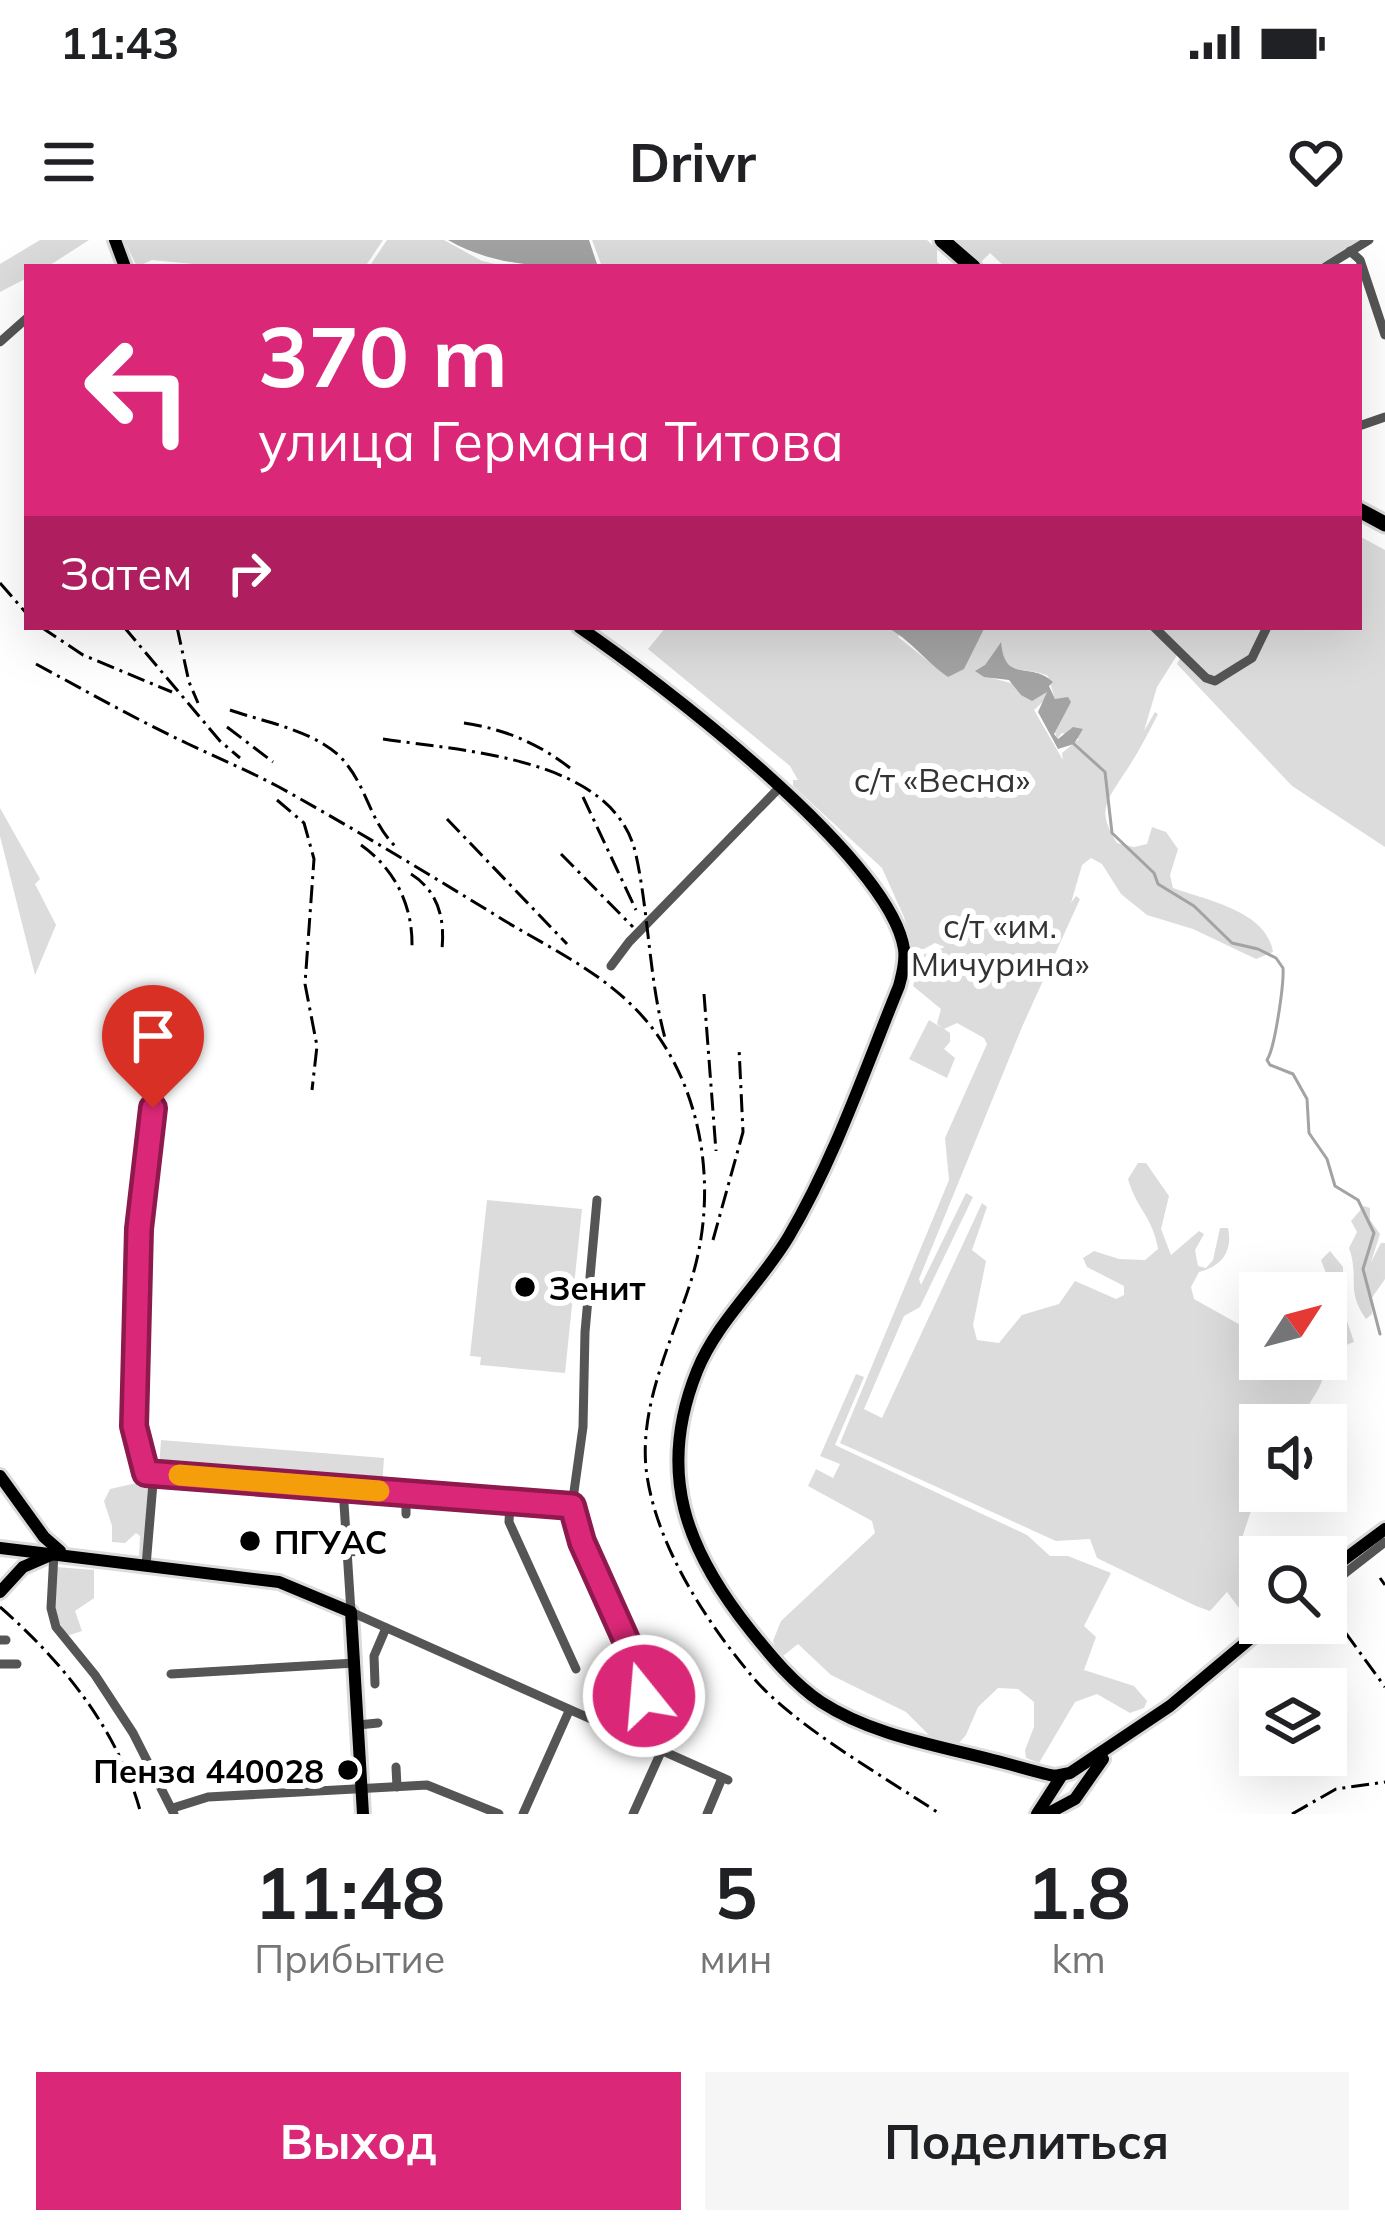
<!DOCTYPE html>
<html lang="ru">
<meta charset="utf-8">
<style>
body{margin:0;font-family:Mulish,sans-serif;background:#f6f6f6;color:#202124;height:100vh;display:flex;flex-direction:column;font-size:45px;white-space:nowrap}
*{box-sizing:border-box;margin:0}
p{font-size:39px;color:#757577}
.icon{flex:none;width:66px;height:66px;fill:none;stroke:currentColor;stroke-width:2;stroke-linecap:round;stroke-linejoin:round}
.map{position:relative;height:1574px;overflow:hidden}
.side{display:flex;flex-direction:column;background:#fff;flex:1}
.side>*{flex:none}
.hud{position:absolute;left:24px;top:24px;width:1338px;height:366px;border-radius:0px;box-shadow:0 12px 48px #0002;background:#db2777;color:#fff;overflow:hidden}
.needle{width:78px;rotate:54deg}
.fabs{position:absolute;left:1239px;top:1032px;display:grid;gap:24px}
.fabs a{display:grid;place-items:center;width:108px;height:108px;border-radius:0px;background:#fff;box-shadow:0 12px 48px #0002;font-size:60px}
.pin{position:absolute;display:grid;place-items:center;width:102px;height:102px;color:#fff;margin:-123px -51px;border-radius:50% 50% 50% 0;rotate:-45deg;box-shadow:0 0 12px #0007}
.pin .icon{rotate:45deg}
.me{position:absolute;width:132px;margin:-66px;rotate:343deg;stroke-linejoin:round;filter:drop-shadow(0 0 9px #0008)}
.turn{display:flex;align-items:center;gap:42px;height:252px;padding:0 36px;font-size:54px}
.turn .icon{width:156px;height:156px;stroke-width:2.5}
.turn b{display:block;font-size:84px;line-height:102px}
.then{display:flex;align-items:center;height:114px;padding:0 36px;background:#0003;gap:24px;font-size:45px}
.eta{display:flex;justify-content:space-evenly;align-items:center;height:204px;text-align:center}
.eta b{font-size:72px;font-weight:700;line-height:84px}
.primary-button{display:flex;gap:24px;margin-top:auto;padding:24px 36px}
.primary-button a{flex:1;height:138px;border-radius:0px;background:#db2777;color:#fff;font-size:48px;font-weight:700;line-height:138px;text-align:center}
.primary-button a+a{background:#f6f6f6;color:#202124}
.status{display:flex;justify-content:space-between;align-items:center;height:84px;padding:0 60px;background:#fff;direction:ltr}
.status svg{height:33px;fill:currentColor}
header{display:flex;justify-content:space-between;align-items:center;height:156px;padding:0 36px;background:#fff;font-size:54px;font-weight:700}
.map>svg:first-child{display:block}
.green{fill:#dcdcdc;fill-rule:evenodd}
.water{fill:#a3a3a3}
.lines{fill:none;stroke-linecap:round;stroke-linejoin:round}
.stream{stroke:#a3a3a3;stroke-width:3}
.major-casing{stroke:#dbdbdb;stroke-width:18}
.highway-casing{stroke:#dbdbdb;stroke-width:21}
.minor{stroke:#555;stroke-width:9}
.major{stroke:#000;stroke-width:12}
.highway{stroke:#000;stroke-width:15}
.rail{stroke:#000;stroke-width:3;stroke-dasharray:18 6 3 6;stroke-linecap:butt}
.route-casing{stroke:#8e194d;stroke-width:30}
.route{stroke:#db2777;stroke-width:21}
.slow{stroke:#f59e0b;stroke-width:21}
.poi-dot{fill:#000;stroke:#fff;stroke-width:4.5}
.labels{text-anchor:middle;dominant-baseline:central;stroke-width:12;stroke-linejoin:round;paint-order:stroke}
.park-label{font-size:33px;fill:#333;stroke:#fff}
.poi-label{font-size:33px;font-weight:bold;fill:#000;stroke:#fff;text-anchor:start}
</style>
<div class="status"><b>11:43</b><svg viewBox="0 0 49 12"><path d="M0 12V9h3v3zM5 12V6h3v6zM10 12V3h3v9zM15 12V0h3v12zM26 1h20v11H26zM47 4h2v5h-2z"/></svg></div>
<header><svg class="icon" aria-label="menu" viewBox="0 0 24 24"><path d="M4 6h16M4 12h16M4 18h16"/></svg>Drivr<svg class="icon" aria-label="heart" viewBox="0 0 24 24"><path d="M12 20l-8-8c-3-5 5-10 8-4 3-6 11-1 8 4z"/></svg></header>
<div class="map">
<svg width="1385" height="1574" viewBox="0 0 1385 1574">
<rect width="100%" height="100%" fill="#fff"/>
<g class="green">
<polygon points="40,0 89,0 47,27 27,27 27,38 0,52 0,24"/>
<polygon points="124,0 383,0 365,27 224,27 152,20 137,27"/>
<polygon points="387,0 444,0 482,21 509,27 369,27"/>
<polygon points="592,0 927,0 937,9 937,22 943,27 602,27"/>
<polygon points="954,0 1361,0 1316,27 1005,27 990,13 982,21"/>
<polygon points="1359,296 1385,310 1385,607 1292,546 1177,424 1183,412 1156,387 1359,387"/>
<path d="M666 387H886L900 394 898 397 948 437 972 412 985 387H1151L1179 412 1157 447 1144 491 1155 472 1158 474C1148 494 1137 515 1124 534 1105 563 1097 571 1117 603L1134 607 1147 604 1152 587 1166 592 1178 609 1170 635 1173 648C1206 660 1267 671 1273 712L1256 719 1193 689 1147 675 1121 654 1102 624 1091 618 1082 625 1071 663 1076 656 1080 659 1022 787 919 1039 921 1045 966 953 973 957 920 1067 904 1076 864 1169 882 1178 982 963 987 967 972 1010 986 1021 973 1085 977 1100 999 1103 1022 1075 1059 1064 1075 1041 1116 1059 1124 1055V1046L1087 1027 1083 1018 1094 1011 1119 1019 1145 1020 1158 1009C1153 977 1136 968 1128 939L1138 923H1146L1169 956 1161 989 1171 1015 1199 991 1204 994 1195 1010 1198 1026 1206 1028 1213 1020 1220 988H1228C1233 1011 1222 1026 1199 1032L1191 1047 1194 1059 1260 1096V1119H1323C1329 1154 1300 1158 1308 1185H1260C1260 1203 1263 1224 1259 1242 1245 1305 1226 1302 1255 1368L1250 1376 1242 1372 1227 1352 1210 1371 1196 1366 1097 1318 1090 1299 1056 1301 840 1203 949 940 945 898 987 804 984 798 957 783 944 789 950 793V802L944 809 955 818 947 838 909 819 929 780 942 788 937 784 941 769 913 746 922 715 945 707 935 703 924 709 912 708 904 677 882 628 793 546V540H798L790 526 648 409ZM1000 403C1006 442 1022 424 1048 436L1055 460 1071 462 1054 489 1057 499 1062 493 1079 499 1062 513 1063 520 1034 470 1047 458 1048 452 991 438 985 425Z"/>
<polygon points="0,568 40,639 35,644 56,685 35,735 0,596"/>
<polygon points="487,960 582,969 565,1133 480,1125 481,1117 470,1116"/>
<path d="M1364 966 1370 968V980L1380 994 1371 1022 1381 1003H1385V1039L1371 1059 1372 1074 1366 1079C1345 1049 1360 1039 1349 1008L1357 992 1351 981Z"/>
<polygon points="1330,1011 1343,1027 1344,1072 1354,1102 1326,1113 1326,1081 1330,1075 1326,1053 1320,1053 1329,1041 1321,1020"/>
<polygon points="856,1134 864,1137 835,1205 1027,1295 1050,1316 1068,1316 1111,1333 1084,1386 1096,1397 1084,1430 1134,1446 1147,1461 1144,1468 1130,1473 1097,1454 1075,1462 1039,1523 1026,1518 1025,1510 1034,1487 1034,1462 1018,1449 998,1448 978,1467 966,1495 958,1504 931,1497 906,1472 831,1435 798,1404 783,1416 777,1413 773,1401 781,1381 875,1293 872,1281 808,1246 816,1229 833,1238 840,1224 820,1216"/>
<polygon points="161,1200 384,1218 382,1246 159,1228"/>
<polygon points="146,1241 150,1245 144,1317 139,1316 140,1296 136,1293 125,1303 112,1302 112,1286 104,1261 110,1249"/>
<polygon points="56,1327 94,1330 94,1358 75,1371 82,1391 67,1396 53,1371"/>
</g>
<g class="water">
<path d="M448 0H589L598 27C545 27 495 27 448 0Z"/>
<path d="M886 387H985L964 429 948 437C926 422 909 398 886 387Z"/>
<path d="M1001 402C1005 445 1030 420 1053 442L1049 446 1055 459 1068 457 1071 462 1054 494 1058 499 1073 487 1083 489 1074 504 1058 509 1038 472 1047 452 1032 461 1021 455 1009 440 984 437 975 431 985 425Z"/>
</g>
<g class="lines">
<path class="stream" d="M1074 504 1105 532 1112 593 1154 633 1158 644 1194 666 1232 703 1258 709 1276 718 1283 728C1284 744 1275 808 1267 820L1270 825 1293 834 1307 859 1309 893 1327 919 1335 946 1358 960 1374 993 1363 1029 1380 1094"/>
<defs>
<g id="major">
<polyline points="115,0 125,27"/>
<path d="M579 387C657 440 890 617 904 709 906 722 902 734 899 746 865 829 835 918 789 996 762 1042 717 1081 697 1131 656 1233 686 1310 751 1391 771 1416 794 1444 821 1462 872 1495 935 1505 993 1520 1014 1525 1034 1532 1055 1536L1070 1533 1170 1466 1269 1383"/>
<polyline points="0,1236 44,1297 60,1311"/>
<polyline points="0,1308 279,1342 351,1372 363,1574"/>
<polyline points="1326,1333 1385,1289"/>
<polyline points="0,1352 23,1327 53,1314"/>
<polyline points="1037,1574 1062,1535"/>
<polyline points="1047,1574 1075,1559 1103,1519"/>
</g>
<g id="highway">
<polyline points="942,0 973,27"/>
<polyline points="1359,270 1385,284"/>
</g>
</defs>
<use href="#major" class="major-casing"/>
<use href="#highway" class="highway-casing"/>
<g class="minor">
<polyline points="1350,11 1360,20 1385,95"/>
<polyline points="1325,27 1369,0"/>
<polyline points="0,102 27,78"/>
<polyline points="1359,186 1385,177"/>
<polyline points="1154,387 1206,438 1215,441 1252,418 1267,387"/>
<polyline points="611,726 629,702 779,548"/>
<polyline points="597,960 585,1092 583,1187 572,1266 582,1302 645,1446 627,1496"/>
<polyline points="146,1233 572,1266"/>
<polyline points="343,1248 351,1372 728,1540"/>
<polyline points="510,1262 509,1282 576,1429"/>
<polyline points="406,1274 406,1254"/>
<polyline points="345,1312 371,1311"/>
<polyline points="54,1313 51,1368 56,1387 95,1435 133,1493 174,1574"/>
<path d="M146 1326 153 1243C114 1185 146 944 153 868"/>
<polyline points="1326,1348 1385,1302"/>
<polyline points="1282,1384 1283,1383"/>
<polyline points="0,1400 6,1400"/>
<polyline points="0,1424 17,1424"/>
<polyline points="171,1434 355,1423"/>
<polyline points="375,1444 374,1416 386,1388"/>
<polyline points="358,1485 378,1483"/>
<polyline points="396,1527 397,1547"/>
<polyline points="173,1568 208,1557 427,1545 499,1574"/>
<polyline points="523,1574 569,1471"/>
<polyline points="633,1574 661,1512"/>
<polyline points="707,1574 722,1538"/>
</g>
<use href="#major" class="major"/>
<use href="#highway" class="highway"/>
<g class="rail">
<polyline points="0,343 27,374"/>
<polyline points="41,387 83,415 172,452"/>
<polyline points="124,387 220,501 240,518"/>
<polyline points="177,387 189,442 198,463"/>
<path d="M36 424C84 450 132 477 180 500 213 516 247 530 279 547 353 588 425 632 497 676 555 712 614 736 656 793 707 864 717 962 690 1044 671 1103 640 1164 646 1228 654 1301 704 1379 751 1435 792 1485 885 1537 940 1574"/>
<path d="M230 470C267 483 324 492 348 526 368 552 371 583 396 607"/>
<path d="M464 483C504 489 538 503 570 528"/>
<polyline points="227,487 273,522"/>
<path d="M383 499C462 511 615 517 636 615 649 675 649 739 665 798"/>
<polyline points="583,557 636,670"/>
<polyline points="277,560 304,583 314,619 305,744 317,806 312,850"/>
<polyline points="447,579 567,704"/>
<path d="M361 605C395 629 413 666 412 707"/>
<polyline points="561,614 633,687"/>
<path d="M411 634C438 651 445 678 442 709"/>
<polyline points="704,754 716,911"/>
<polyline points="713,1000 743,892 739,808"/>
<polyline points="1380,1338 1385,1345"/>
<polyline points="1326,1366 1385,1447"/>
<path d="M0 1367C63 1422 119 1491 141 1574"/>
<polyline points="1292,1574 1336,1549 1385,1542"/>
</g>
</g>
<g class="lines">
<defs>
<polyline id="route" points="153,868 139,989 134,1186 146,1233 572,1266 582,1302 644,1440 644,1456"/>
</defs>
<use href="#route" class="route-casing"/>
<use href="#route" class="route"/>
<polyline class="slow" points="179,1235 379,1251"/>
</g>
<g class="poi-dot">
<circle cx="525" cy="1047" r="12"/>
<circle cx="250" cy="1301" r="12"/>
<circle cx="348" cy="1530" r="12"/>
</g>
<g class="labels">
<g class="park-label">
<text x="942" y="539">с/т «Весна»</text>
<text x="1000" y="685">с/т «им.<tspan x="1000" dy="38">Мичурина»</tspan></text>
</g>
<g class="poi-label">
<text x="549" y="1047">Зенит</text>
<text x="274" y="1301">ПГУАС</text>
<text x="324" y="1530" text-anchor="end">Пенза 440028</text>
</g>
</g>
</svg>
<div class="fabs">
<a><svg class="needle" viewBox="-14 -14 28 28"><path d="M0-13l5 13h-10z" fill="#e53935"/><path d="M0 13l5-13h-10z" fill="#757577"/></svg></a>
<a><svg class="icon" aria-label="sound" viewBox="0 0 24 24"><path d="M4 9h4l5-4v14l-5-4H4zM17 9q2 3 0 6"/></svg></a>
<a><svg class="icon" aria-label="search" viewBox="0 0 24 24"><circle cx="10" cy="10" r="6"/><path d="M15 15l6 6"/></svg></a>
<a><svg class="icon" aria-label="layers" viewBox="0 0 24 24"><path d="M12 4l9 5-9 5-9-5zM3 14l9 5 9-5"/></svg></a>
</div>
<div class="pin" style="left:153px;top:868px;background:#d93025"><svg class="icon" aria-label="arrive" viewBox="0 0 24 24"><path d="M6 21V4h12l-3 4 3 4H6"/></svg></div>
<svg class="me" style="left:644px;top:1456px" viewBox="-20 -20 40 40"><circle r="17" fill="#db2777" stroke="#fff" stroke-width="3"/><path d="M0-11L8 9 0 5-8 9z" fill="#fff"/></svg>
<div class="hud">
<div class="turn"><svg class="icon" aria-label="left" viewBox="0 0 24 24"><path d="M17 20v-9H6M10 6l-5 5 5 5"/></svg><div><b>370 m</b>улица Германа Титова</div></div>
<div class="then">Затем<svg class="icon" aria-label="right" viewBox="0 0 24 24"><path d="M7 20v-9h11M14 6l5 5-5 5"/></svg></div>
</div>
</div>
<section class="side">
<div class="eta">
<div><b>11:48</b><p>Прибытие</p></div>
<div><b>5</b><p>мин</p></div>
<div><b>1.8</b><p>km</p></div>
</div>
<div class="primary-button"><a>Выход</a><a>Поделиться</a></div>
</section>
